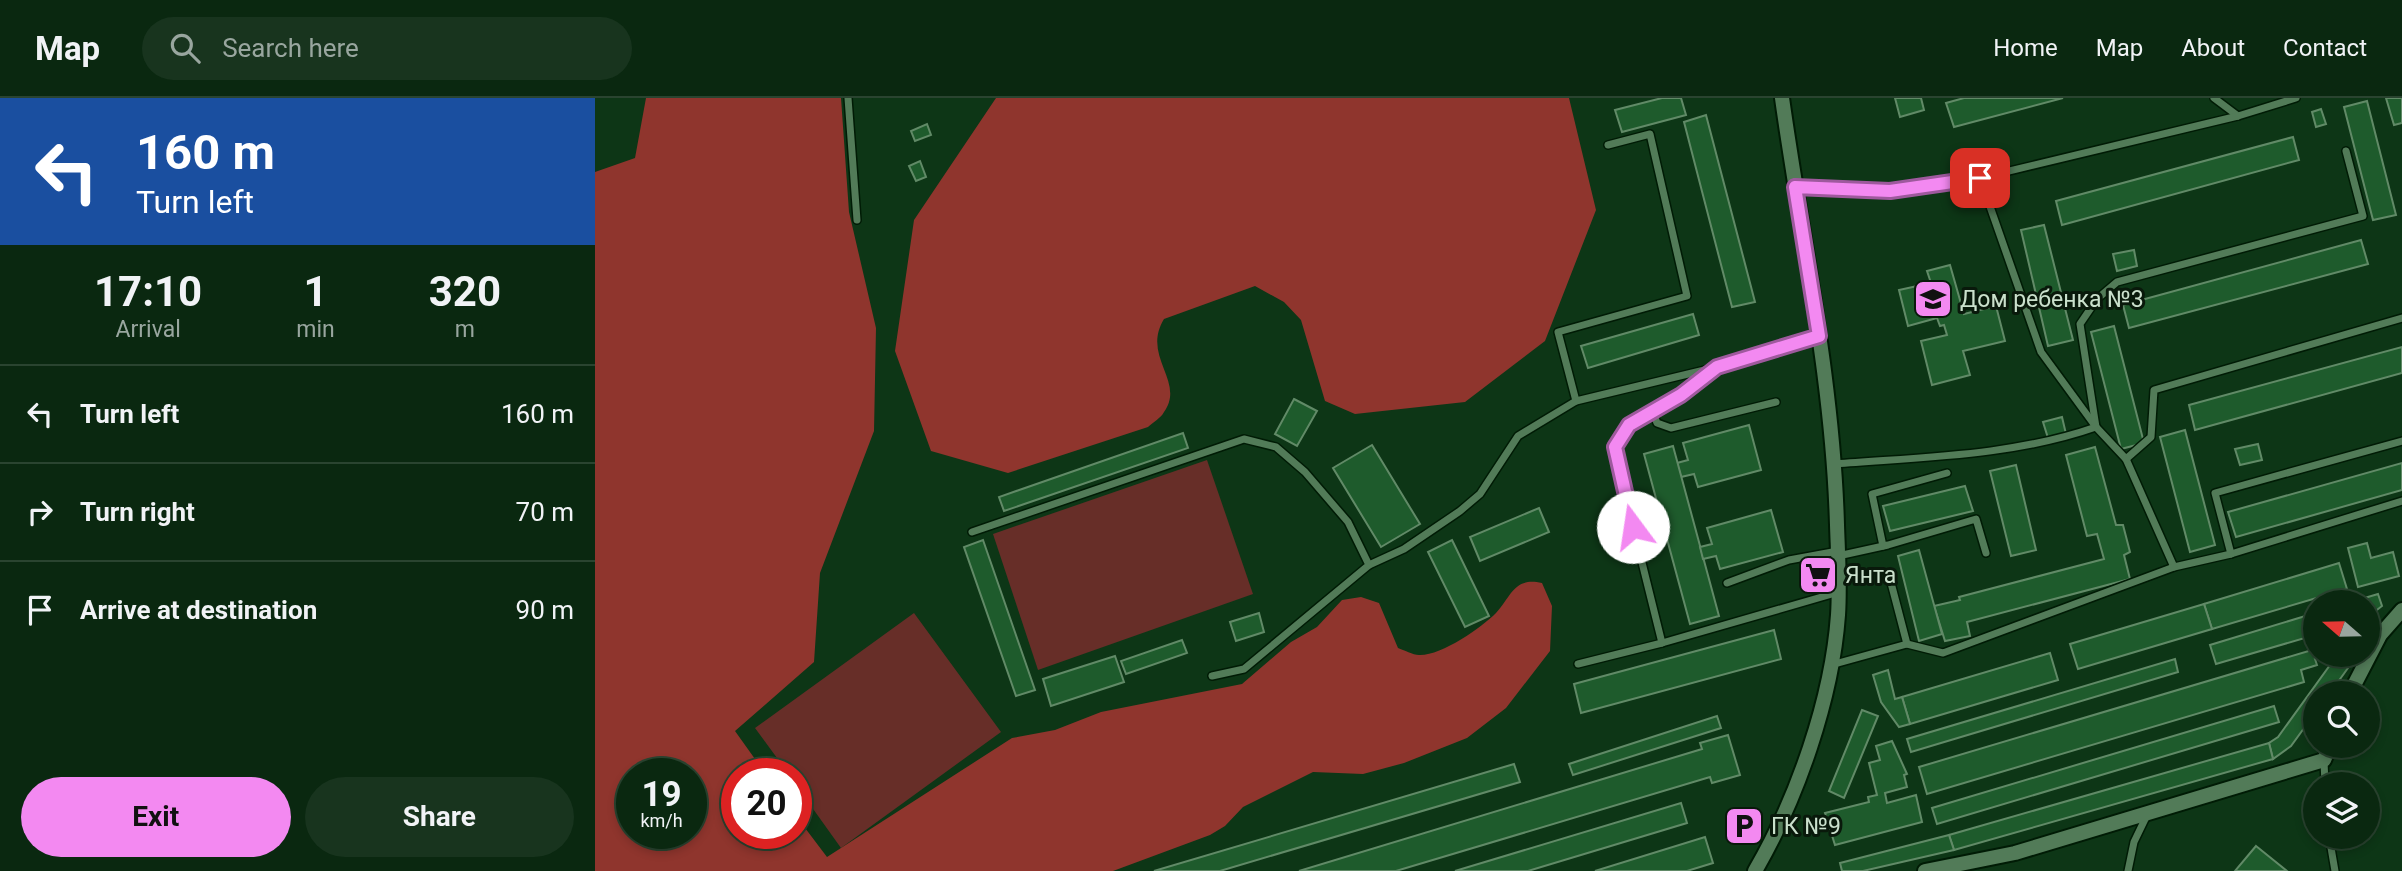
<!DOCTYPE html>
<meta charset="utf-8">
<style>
body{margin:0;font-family:Roboto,sans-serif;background:#18341e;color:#f1f3f6;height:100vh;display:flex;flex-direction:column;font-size:26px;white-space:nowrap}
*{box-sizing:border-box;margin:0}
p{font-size:23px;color:#99a69f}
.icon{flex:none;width:38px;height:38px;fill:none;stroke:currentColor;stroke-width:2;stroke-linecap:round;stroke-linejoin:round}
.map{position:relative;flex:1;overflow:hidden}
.drawer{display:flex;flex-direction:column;background:#0a2810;width:595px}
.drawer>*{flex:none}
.hud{background:#1a4fa0;color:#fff;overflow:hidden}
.needle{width:46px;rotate:290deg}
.buttons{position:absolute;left:1708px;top:492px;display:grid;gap:14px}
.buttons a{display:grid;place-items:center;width:77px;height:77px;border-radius:50%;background:#0a2810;box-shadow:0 4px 10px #0003,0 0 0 2px #2a4430;font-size:35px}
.speed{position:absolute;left:21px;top:660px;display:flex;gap:14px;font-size:35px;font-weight:700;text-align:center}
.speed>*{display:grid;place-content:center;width:91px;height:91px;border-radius:50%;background:#0a2810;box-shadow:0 4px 10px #0003,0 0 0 2px #2a4430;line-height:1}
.speed small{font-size:18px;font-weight:400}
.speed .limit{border:10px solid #d22;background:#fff;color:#111}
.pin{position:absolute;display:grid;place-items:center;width:60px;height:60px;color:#fff;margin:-30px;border-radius:14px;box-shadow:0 4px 10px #0006}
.me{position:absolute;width:77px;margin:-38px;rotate:346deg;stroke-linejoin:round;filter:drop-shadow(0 0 5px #0008)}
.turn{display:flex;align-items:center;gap:24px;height:147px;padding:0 21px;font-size:32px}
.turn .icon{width:91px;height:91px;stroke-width:2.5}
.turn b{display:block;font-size:49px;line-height:60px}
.eta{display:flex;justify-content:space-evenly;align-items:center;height:119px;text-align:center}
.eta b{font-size:42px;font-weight:700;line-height:49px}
.cta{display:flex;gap:14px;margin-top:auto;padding:14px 21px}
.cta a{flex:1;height:80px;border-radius:42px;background:#f389f1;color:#111;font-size:28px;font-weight:700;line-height:80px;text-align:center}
.cta a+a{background:#18341e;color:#f1f3f6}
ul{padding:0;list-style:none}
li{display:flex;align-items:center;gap:21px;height:98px;padding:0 21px;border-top:2px solid #2a4430}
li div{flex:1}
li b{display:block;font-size:26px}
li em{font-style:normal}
header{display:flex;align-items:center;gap:42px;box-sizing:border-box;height:98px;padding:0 35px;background:#0a2810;border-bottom:2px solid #2a4430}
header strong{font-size:33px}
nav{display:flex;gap:38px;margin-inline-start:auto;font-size:24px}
.search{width:490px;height:63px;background:#18341e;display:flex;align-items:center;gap:18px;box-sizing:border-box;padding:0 24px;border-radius:38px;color:#99a69f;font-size:26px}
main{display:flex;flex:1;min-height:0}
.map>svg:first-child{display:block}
.green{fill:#672e28}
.forest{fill:#8f352d;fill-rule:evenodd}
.building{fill:#1e5b2c;stroke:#618a67;stroke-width:2}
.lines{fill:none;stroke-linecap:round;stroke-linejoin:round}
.service-casing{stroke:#001b05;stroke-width:10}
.minor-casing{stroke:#001b05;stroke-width:18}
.service{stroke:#527b58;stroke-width:7}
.minor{stroke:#527b58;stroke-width:14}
.route-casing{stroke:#9e599d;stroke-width:18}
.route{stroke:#f389f1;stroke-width:12}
.labels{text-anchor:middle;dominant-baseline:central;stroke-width:6;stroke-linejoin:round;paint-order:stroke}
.poi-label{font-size:23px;fill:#cae0cc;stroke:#09190b;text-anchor:start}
</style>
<header>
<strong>Map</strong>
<div class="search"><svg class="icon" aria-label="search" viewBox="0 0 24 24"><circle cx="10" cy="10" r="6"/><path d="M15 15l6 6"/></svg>Search here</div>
<nav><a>Home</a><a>Map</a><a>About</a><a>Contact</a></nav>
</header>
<main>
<section class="drawer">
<div class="hud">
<div class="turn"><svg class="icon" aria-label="left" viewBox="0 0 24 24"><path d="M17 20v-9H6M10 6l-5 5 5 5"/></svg><div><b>160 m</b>Turn left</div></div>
</div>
<div class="eta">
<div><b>17:10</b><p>Arrival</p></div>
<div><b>1</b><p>min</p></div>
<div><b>320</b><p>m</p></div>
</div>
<ul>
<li><svg class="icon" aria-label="left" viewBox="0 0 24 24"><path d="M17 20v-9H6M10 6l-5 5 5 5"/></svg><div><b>Turn left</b></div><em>160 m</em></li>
<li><svg class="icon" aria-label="right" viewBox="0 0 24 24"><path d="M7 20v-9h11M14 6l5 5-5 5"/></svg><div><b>Turn right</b></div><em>70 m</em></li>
<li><svg class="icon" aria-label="arrive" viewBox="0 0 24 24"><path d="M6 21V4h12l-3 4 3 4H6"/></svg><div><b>Arrive at destination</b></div><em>90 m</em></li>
</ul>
<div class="cta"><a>Exit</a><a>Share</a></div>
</section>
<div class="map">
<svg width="1807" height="773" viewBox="0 0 1807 773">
<rect width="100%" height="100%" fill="#0d3616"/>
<g class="green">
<polygon points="612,362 658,496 443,572 398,436"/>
<polygon points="319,515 406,634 246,750 201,687 201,676 193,675 160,630"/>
</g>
<g class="forest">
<path d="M51 0H246L254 114 281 230 279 333 225 475 219 564 140 633 170 675 142 676V735H201V718L232 759 417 640 460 632 506 614 647 586 696 544 722 529 747 502 766 499 784 505 803 550C809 552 818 557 824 557 846 558 886 530 901 515 917 497 919 479 947 485L957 508 955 553 911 610 872 640 809 665 768 676 718 674 648 709 630 728 615 737 518 773H0V74L40 60ZM37 676H96V735H37Z"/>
<path d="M401 0H974L1001 112 950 243 870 304 760 316 730 303 706 222 689 204 660 188 569 221C546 259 591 283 569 314 566 320 558 324 553 329L413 375 336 353 300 253 319 122Z"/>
</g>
<g class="building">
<polygon points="1067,0 1086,0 1091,17 1027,34 1020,12"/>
<polygon points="1300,0 1326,0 1329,12 1305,19"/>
<polygon points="1369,0 1468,0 1359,29 1351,5"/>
<polygon points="1791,0 1807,0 1807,25 1799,27"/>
<polygon points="1772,3 1801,117 1778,122 1749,9"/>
<polygon points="1726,11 1731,26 1721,29 1717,14"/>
<polygon points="1111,17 1160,204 1137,209 1089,24"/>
<polygon points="332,26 336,37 320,43 316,33"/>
<polygon points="1698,39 1704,62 1467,127 1461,103"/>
<polygon points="325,63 331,79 321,83 314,68"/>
<polygon points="1449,127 1478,242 1453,248 1426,132"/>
<polygon points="1766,142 1773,166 1534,230 1528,207"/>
<polygon points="1539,152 1542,168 1522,173 1518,156"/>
<polygon points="1355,167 1369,216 1401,208 1410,243 1368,253 1375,277 1337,287 1326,243 1352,237 1349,227 1345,228 1342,220 1313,228 1304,192 1336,185 1332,173"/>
<polygon points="1098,216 1104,237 993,270 986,248"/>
<polygon points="1519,228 1549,345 1526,351 1496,234"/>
<polygon points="1807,249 1807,275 1600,332 1594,307"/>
<polygon points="699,301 722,313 702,348 680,336"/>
<polygon points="1467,319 1471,336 1453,340 1448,324"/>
<polygon points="1154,327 1166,372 1103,389 1099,376 1086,379 1082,365 1093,362 1088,345"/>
<polygon points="1590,332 1620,447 1595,454 1565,339"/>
<polygon points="588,335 593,350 409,413 404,399"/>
<polygon points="1663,346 1667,362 1645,367 1640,351"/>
<polygon points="777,347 825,426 786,449 738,370"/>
<polygon points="1078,348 1124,518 1095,526 1049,356"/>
<polygon points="1500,349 1521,427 1528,427 1535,454 1529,457 1535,481 1372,524 1375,538 1350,543 1339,508 1365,502 1364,499 1509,461 1502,436 1492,438 1471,357"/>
<polygon points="1807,365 1807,392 1641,439 1633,414"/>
<polygon points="1421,367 1441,452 1416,458 1395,373"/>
<polygon points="1370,388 1378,413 1295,433 1288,408"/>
<polygon points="944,410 954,434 885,463 875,439"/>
<polygon points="1176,412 1188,454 1125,471 1121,458 1108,461 1105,449 1117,446 1112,430"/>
<polygon points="388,442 440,592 421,598 369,449"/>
<polygon points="857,442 894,518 870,529 833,454"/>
<polygon points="1772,445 1776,460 1798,454 1804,478 1763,489 1753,450"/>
<polygon points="1324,452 1347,536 1324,543 1303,458"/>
<polygon points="1744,465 1752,491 1617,531 1609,506"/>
<polygon points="1209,468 1224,469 1222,488 1207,486"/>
<polygon points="1783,496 1787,508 1773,519 1773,504 1756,504"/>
<polygon points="1609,506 1617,531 1483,571 1475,546"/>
<polygon points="664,515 669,534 641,543 635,524"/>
<polygon points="1720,515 1720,537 1621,566 1615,547"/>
<polygon points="1179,532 1186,561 986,615 979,586"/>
<polygon points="587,542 592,555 531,576 526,563"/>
<polygon points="1717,552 1722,567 1706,572 1709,584 1332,696 1324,669"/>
<polygon points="1455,555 1463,582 1315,626 1307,599"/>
<polygon points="1743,556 1763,556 1735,595 1720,595 1720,615 1696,648 1678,661 1674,645 1683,639"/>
<polygon points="520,558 529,584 456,608 448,581"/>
<polygon points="1580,561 1583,574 1316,654 1312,641"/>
<polygon points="1293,572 1300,601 1307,599 1315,626 1304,629 1286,604 1278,577"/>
<polygon points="1679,608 1684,624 1342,726 1337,710"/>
<polygon points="1267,612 1283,618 1249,700 1234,693"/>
<polygon points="1122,618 1126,630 978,677 974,666"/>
<polygon points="1133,637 1145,677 1117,685 1115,679 801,773 704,773 1107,651 1105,645"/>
<polygon points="1297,643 1312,676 1309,677 1312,689 1290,695 1292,705 1321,697 1327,724 1240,747 1230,715 1274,704 1273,699 1282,697 1274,665 1285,662 1281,648"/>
<polygon points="1674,645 1678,661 1359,752 1354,737"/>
<polygon points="919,666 925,684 625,773 559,773"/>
<polygon points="1086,705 1092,725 933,773 860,773"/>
<polygon points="1354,737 1359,752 1268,773 1247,773 1245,765"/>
<polygon points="1110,739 1118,765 1092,773 1000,773"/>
<polygon points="1661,748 1692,773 1640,773"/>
</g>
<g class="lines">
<defs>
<g id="service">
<polyline points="253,0 262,122"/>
<polyline points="1619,0 1643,18"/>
<polyline points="1701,0 1643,18 1385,80 1446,254 1501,329 1531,361 1579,469 1636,456 1807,403"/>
<polyline points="1200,89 1295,93 1385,80"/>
<polyline points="981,303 963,234 1092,198 1055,36 1013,47"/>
<polyline points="1057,312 1062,325 1076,330 1181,304"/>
<polyline points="1531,361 1556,339 1559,292 1807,220"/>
<path d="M1241 366C1327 359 1418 358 1501 329L1485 226 1502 201 1522 184 1768 118 1751 53"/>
<polyline points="377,434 649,341 681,349 710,374 753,424 774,467 649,571 617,578"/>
<polyline points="1288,448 1277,396 1352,375"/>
<polyline points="1636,456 1620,395 1807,343"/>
<polyline points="1243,458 1293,447 1381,421 1391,455"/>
<polyline points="774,467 809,451 865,413 885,396 923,338 981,303 1122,269 1224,238"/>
<polyline points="1132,485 1194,462 1243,453"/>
<polyline points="1067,545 1025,376 1020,349 1034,327 1086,297 1119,272"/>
<polyline points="1312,546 1348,555 1579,469"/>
<polyline points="983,566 1067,545 1244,494"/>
<polyline points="1236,567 1312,546 1295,481"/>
<polyline points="1729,663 1730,686"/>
<polyline points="1734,738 1740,773"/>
<polyline points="1533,773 1539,744 1553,715"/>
</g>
<g id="minor">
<polyline points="1755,595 1785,537 1807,512"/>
<path d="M1160 773C1202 701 1237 601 1243 517 1245 487 1243 457 1242 427 1238 283 1207 142 1187 0"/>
<polyline points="1330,773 1420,755 1729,662 1735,648"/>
</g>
</defs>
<use href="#service" class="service-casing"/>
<use href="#minor" class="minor-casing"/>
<use href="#service" class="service"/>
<use href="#minor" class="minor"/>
</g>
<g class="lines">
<defs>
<polyline id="route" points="1038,429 1020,349 1034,327 1086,297 1122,269 1224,238 1200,89 1295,93 1385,80"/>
</defs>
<use href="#route" class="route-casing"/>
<use href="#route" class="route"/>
</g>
<defs>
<symbol id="school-square" viewBox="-11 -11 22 22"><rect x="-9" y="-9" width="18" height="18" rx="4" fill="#f389f1" stroke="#09190b"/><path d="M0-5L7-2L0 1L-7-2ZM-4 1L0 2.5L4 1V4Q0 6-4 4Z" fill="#111"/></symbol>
<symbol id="supermarket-square" viewBox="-11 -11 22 22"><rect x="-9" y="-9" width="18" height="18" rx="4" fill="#f389f1" stroke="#09190b"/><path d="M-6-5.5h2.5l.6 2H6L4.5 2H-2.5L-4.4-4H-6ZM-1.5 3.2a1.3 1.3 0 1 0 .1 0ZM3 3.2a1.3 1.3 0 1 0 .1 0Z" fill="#111"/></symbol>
<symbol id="parking-square" viewBox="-11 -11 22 22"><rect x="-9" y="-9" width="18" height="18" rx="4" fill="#f389f1" stroke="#09190b"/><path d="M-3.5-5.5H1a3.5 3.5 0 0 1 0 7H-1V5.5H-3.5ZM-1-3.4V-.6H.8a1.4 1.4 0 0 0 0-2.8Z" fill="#111"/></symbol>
</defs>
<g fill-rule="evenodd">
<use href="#school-square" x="1316" y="179" width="44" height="44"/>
<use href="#supermarket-square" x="1201" y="455" width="44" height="44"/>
<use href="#parking-square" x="1127" y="706" width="44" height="44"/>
</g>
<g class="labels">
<g class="poi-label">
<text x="1365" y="201">Дом ребенка №3</text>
<text x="1250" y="477">Янта</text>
<text x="1176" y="728">ГК №9</text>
</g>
</g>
</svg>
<div class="buttons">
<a><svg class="needle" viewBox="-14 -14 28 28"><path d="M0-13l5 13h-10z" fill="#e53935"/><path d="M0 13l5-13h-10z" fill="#99a69f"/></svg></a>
<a><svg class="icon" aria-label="search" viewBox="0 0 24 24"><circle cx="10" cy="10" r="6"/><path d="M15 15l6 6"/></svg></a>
<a><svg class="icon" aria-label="layers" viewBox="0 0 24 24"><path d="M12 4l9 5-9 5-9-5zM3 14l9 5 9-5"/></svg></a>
</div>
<div class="speed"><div>19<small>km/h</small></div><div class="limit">20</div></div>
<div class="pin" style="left:1385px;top:80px;background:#d93025"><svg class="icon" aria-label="arrive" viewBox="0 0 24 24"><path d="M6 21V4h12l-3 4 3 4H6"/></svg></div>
<svg class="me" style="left:1038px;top:429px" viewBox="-20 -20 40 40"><circle r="19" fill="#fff"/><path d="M0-13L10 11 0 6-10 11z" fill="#f389f1"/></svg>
</div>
</main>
